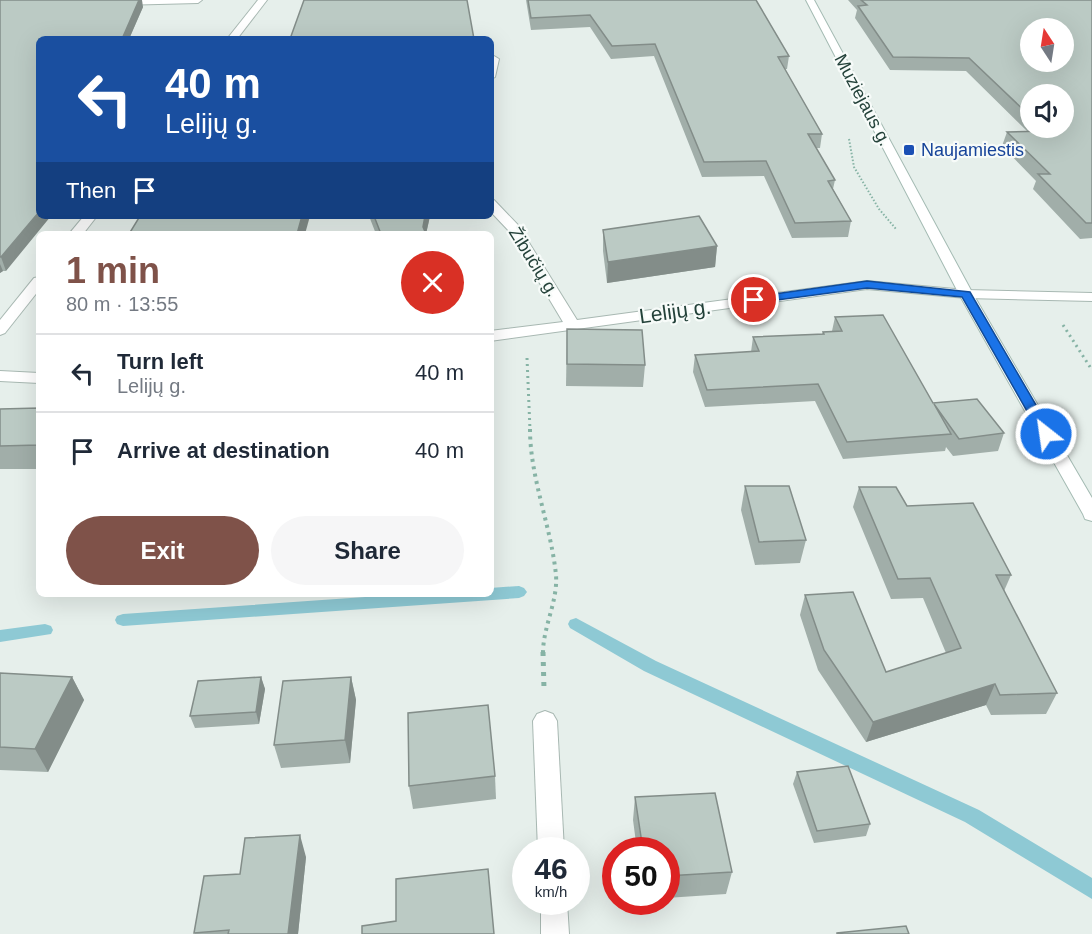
<!DOCTYPE html>
<meta charset="utf-8">
<style>
body{margin:0;font-family:Arial,sans-serif;background:#f6f6f7;color:#1f2937;height:100vh;display:flex;flex-direction:column;font-size:22px;white-space:nowrap}
*{box-sizing:border-box;margin:0}
p{font-size:20px;color:#747a83}
.icon{flex:none;width:33px;height:33px;fill:none;stroke:currentColor;stroke-width:2;stroke-linecap:round;stroke-linejoin:round}
.map{position:relative;flex:1;overflow:hidden}
.drawer{position:absolute;left:36px;top:231px;width:458px;height:366px;display:flex;flex-direction:column;background:#fff;border-radius:9px;box-shadow:0 6px 24px #0002}
.drawer>*{flex:none}
.guide{position:absolute;left:36px;top:36px;width:458px;height:183px;border-radius:9px;box-shadow:0 6px 24px #0002;background:#1a4fa0;color:#fff;overflow:hidden}
.needle{width:39px;rotate:348deg}
.buttons{position:absolute;left:1020px;top:18px;display:grid;gap:12px}
.buttons a{display:grid;place-items:center;width:54px;height:54px;border-radius:50%;background:#fff;box-shadow:0 6px 24px #0002;font-size:30px}
.speed{position:absolute;left:512px;top:837px;display:flex;gap:12px;font-size:30px;font-weight:700;text-align:center}
.speed>*{display:grid;place-content:center;width:78px;height:78px;border-radius:50%;background:#fff;box-shadow:0 6px 24px #0002;line-height:1}
.speed small{font-size:15px;font-weight:400}
.speed .limit{border:9px solid #d22;background:#fff;color:#111}
.pin{position:absolute;display:grid;place-items:center;width:51px;height:51px;color:#fff;margin:-26px;border:3px solid #fff;border-radius:50%;box-shadow:0 2px 6px #0007}
.me{position:absolute;width:66px;margin:-33px;rotate:330deg;stroke-linejoin:round;filter:drop-shadow(0 0 4px #0008)}
.turn{display:flex;align-items:center;gap:21px;height:126px;padding:0 30px;font-size:27px}
.turn .icon{width:78px;height:78px;stroke-width:2.5}
.turn b{display:block;font-size:42px;line-height:51px}
.then{display:flex;align-items:center;height:57px;padding:0 30px;background:#0003;gap:12px;font-size:22px}
.round{display:grid;place-items:center;flex:none;width:63px;height:63px;border-radius:32px;background:#f6f6f7}
.head{display:flex;align-items:center;justify-content:space-between;height:102px;padding:0 30px}
h1{font-size:36px;font-weight:600;line-height:45px;color:#7f5249}
.button{display:flex;gap:12px;margin-top:auto;padding:12px 30px}
.button a{flex:1;height:69px;border-radius:36px;background:#7f5249;color:#fff;font-size:24px;font-weight:600;line-height:69px;text-align:center}
.button a+a{background:#f6f6f7;color:#1f2937}
ul{padding:0;list-style:none}
li{display:flex;align-items:center;gap:18px;height:78px;padding:0 30px;border-top:2px solid #e0e1e3}
li div{flex:1}
li b{display:block;font-size:22px}
li em{font-style:normal}
.map>svg:first-child{display:block}
.lines{fill:none;stroke-linecap:round;stroke-linejoin:round}
.stream{fill:#8ec9d4;fill-rule:evenodd}
.minor-casing{stroke:#a8b8b2;stroke-width:2}
.secondary-casing{stroke:#a4bbb3;stroke-width:2}
.path-far3{stroke:#86b3a5;stroke-width:2;stroke-dasharray:1.5 2;stroke-linecap:butt}
.path-far2{stroke:#86b3a5;stroke-width:3;stroke-dasharray:2 4;stroke-linecap:butt}
.path-far1{stroke:#86b3a5;stroke-width:4;stroke-dasharray:3 4.5;stroke-linecap:butt}
.path{stroke:#86b3a5;stroke-width:5;stroke-dasharray:4 6;stroke-linecap:butt}
.minor{fill:#fff;fill-rule:evenodd}
.secondary{fill:#fff;fill-rule:evenodd}
.wall{fill:#a1aea9;fill-rule:evenodd}
.shaded-wall{fill:#838d89}
.building{fill:#bbcac4;stroke:#838d89;stroke-width:1.5;fill-rule:evenodd}
.route{fill:#1a73e8;stroke:#114b97;stroke-width:1.5}
.transit-dot{fill:#1a4fb4;stroke:#f7fbf9;stroke-width:2}
.labels{text-anchor:middle;dominant-baseline:central;stroke-width:4.5;stroke-linejoin:round;paint-order:stroke}
.far-street-label{font-size:18px;fill:#24423a;stroke:#f7fbf9}
.far-transit-label{font-size:18px;fill:#164399;stroke:#f7fbf9;text-anchor:start}
.street-label{font-size:21px;fill:#24423a;stroke:#f7fbf9}
</style>
<div class="map">
<svg width="1092" height="934" viewBox="0 0 1092 934">
<rect width="100%" height="100%" fill="#e6efeb"/>
<g class="lines">
<g class="stream">
<polygon points="519,586 524,588 527,592 524,596 519,598 123,626 117,624 115,620 117,616 123,614 408,594 490,594 490,588"/>
<polygon points="576,618 656,661 979,810 1092,878 1092,899 965,822 644,671 570,628 568,624 570,620"/>
<polygon points="45,624 51,626 53,630 51,634 0,642 0,630"/>
</g>
<defs>
<g id="minor">
<polygon points="117,0 202,0 198,3 119,5 115,2"/>
<polygon points="258,0 267,0 237,39 227,39"/>
<polygon points="494,56 499,59 495,77 490,80 490,57"/>
<polygon points="490,199 494,200 518,225 577,320 867,281 966,290 1092,293 1092,301 966,298 867,289 490,341 490,331 563,322 508,230 490,211"/>
<polygon points="84,216 97,216 83,234 69,234"/>
<polygon points="39,277 39,290 5,333 0,335 0,320 34,278"/>
<polygon points="0,371 39,373 39,383 0,381"/>
<polygon points="545,711 553,714 557,721 564,850 538,850 533,721 537,714"/>
<polygon points="541,902 567,902 569,934 541,934"/>
</g>
<polygon id="secondary" points="806,0 814,0 973,294 1092,498 1092,521 1085,519 1083,514 959,294"/>
</defs>
<use href="#minor" class="minor-casing"/>
<use href="#secondary" class="secondary-casing"/>
<polyline class="path-far3" points="849,139 854,167 879,209 896,229"/>
<g class="path-far2">
<polyline points="1063,325 1092,370"/>
<polyline points="527,358 530,430"/>
</g>
<path class="path-far1" d="M530 429C530 478 551 526 556 575 558 601 543 627 543 653"/>
<polyline class="path" points="543,652 544,689"/>
<use href="#minor" class="minor"/>
<use href="#secondary" class="secondary"/>
</g>
<g class="wall">
<polygon points="0,0 143,7 129,39 39,39 6,271 3,271 0,273"/>
<polygon points="526,0 756,0 789,56 787,69 785,69 822,134 820,148 816,148 835,180 833,189 851,221 848,237 792,238 764,176 702,177 654,56 611,59 590,27 531,30"/>
<path d="M848 0H1092V238L1080 239 1033 189 1036 181 1002 146 1007 132 1027 131 966 71 890 70 855 18 857 10ZM1030 94 1064 128H1030Z"/>
<polygon points="369,216 430,216 426,234 376,234"/>
<polygon points="603,230 717,246 715,267 607,283 603,251"/>
<polygon points="835,317 933,403 1004,433 998,451 953,456 946,447 945,451 843,459 815,401 705,407 693,372 695,355 751,352 753,337 822,334 823,332 832,331"/>
<polygon points="567,329 645,365 643,387 566,386"/>
<polygon points="39,408 39,469 0,469 0,409"/>
<polygon points="745,486 806,540 800,563 755,565 741,510"/>
<polygon points="859,487 907,506 1011,575 1004,591 1057,693 1046,714 991,715 986,705 866,742 818,670 800,615 805,595 886,672 946,653 923,598 891,599 853,507"/>
<polygon points="0,673 72,677 84,700 48,772 0,770"/>
<polygon points="261,677 265,689 259,724 195,728 190,716"/>
<polygon points="351,677 356,700 350,763 281,768 274,745"/>
<polygon points="797,772 870,824 866,836 814,843 793,784"/>
<polygon points="495,776 496,799 413,809 409,786"/>
<polygon points="635,797 732,872 726,894 666,898 666,850 637,850 633,820"/>
<polygon points="306,857 298,934 195,934 194,933 240,874"/>
</g>
<g class="shaded-wall">
<polygon points="139,0 142,0 143,7 129,39 122,39"/>
<polygon points="39,212 39,216 51,216 6,271 1,257"/>
<polygon points="302,216 310,216 305,234 297,234"/>
<polygon points="425,216 430,216 426,234 423,227"/>
<polygon points="717,246 715,267 607,283 608,262"/>
<polygon points="0,264 3,271 0,273"/>
<polygon points="72,677 84,700 48,772 35,749"/>
<polygon points="261,677 265,689 259,724 256,712"/>
<polygon points="351,677 356,700 350,763 345,740"/>
<polygon points="995,684 986,705 866,742 873,722"/>
<polygon points="300,835 306,857 298,934 288,934"/>
</g>
<g class="building">
<polygon points="0,0 139,0 122,39 39,39 39,212 1,257 0,257"/>
<polygon points="304,0 467,0 474,39 290,39"/>
<polygon points="528,0 756,0 789,56 778,57 822,134 808,134 835,180 828,181 851,221 795,223 766,161 704,162 655,44 612,46 590,15 531,18"/>
<path d="M861 0H1092V223H1086L1038 174H1050L1007 132 1046 131 1043 128H1064V94H1030V116L969 58 893 57 858 6 867 5ZM1030 28H1064V62H1030Z"/>
<polygon points="140,216 302,216 297,234 129,234"/>
<polygon points="374,216 425,216 423,227 426,234 381,234"/>
<polygon points="699,216 717,246 608,262 603,230"/>
<polygon points="883,315 933,403 977,399 1004,433 959,439 934,404 951,434 847,442 818,384 707,390 695,355 759,351 753,337 824,334 823,332 842,331 835,317"/>
<polygon points="567,329 642,330 645,365 567,364"/>
<polygon points="39,408 39,445 0,446 0,409"/>
<polygon points="745,486 789,486 806,540 759,542"/>
<polygon points="859,487 896,487 907,506 973,503 1011,575 996,575 1057,693 1000,695 995,684 873,722 824,650 805,595 853,592 886,672 961,648 930,578 898,579"/>
<polygon points="0,673 72,677 35,749 0,747"/>
<polygon points="261,677 256,712 190,716 198,681"/>
<polygon points="351,677 345,740 274,745 283,681"/>
<polygon points="488,705 495,776 409,786 408,713"/>
<polygon points="848,766 870,824 817,831 797,772"/>
<polygon points="715,793 732,872 666,876 666,850 643,850 635,797"/>
<polygon points="300,835 288,934 228,934 229,930 194,933 204,876 240,874 245,838"/>
<polygon points="488,869 494,934 362,934 362,926 396,921 396,879"/>
<polygon points="906,926 909,934 837,934 837,933"/>
</g>
<polygon class="route" points="867,281 970,292 1053,434 1051,437 1042,437 1040,434 962,297 867,288 754,303 748,300 754,297"/>
<rect class="transit-dot" x="903" y="144" width="12" height="12" rx="3"/>
<g class="labels">
<g class="far-street-label">
<text transform="translate(863 100) rotate(62)">Muziejaus g.</text>
<text transform="translate(534 262) rotate(58)">Žibučių g.</text>
</g>
<g class="far-transit-label">
<text x="921" y="150">Naujamiestis</text>
</g>
<g class="street-label">
<text transform="translate(675 311) rotate(-8)">Lelijų g.</text>
</g>
</g>
</svg>
<div class="buttons">
<a><svg class="needle" viewBox="-14 -14 28 28"><path d="M0-13l5 13h-10z" fill="#e53935"/><path d="M0 13l5-13h-10z" fill="#747a83"/></svg></a>
<a><svg class="icon" aria-label="sound" viewBox="0 0 24 24"><path d="M4 9h4l5-4v14l-5-4H4zM17 9q2 3 0 6"/></svg></a>
</div>
<div class="speed"><div>46<small>km/h</small></div><div class="limit">50</div></div>
<div class="pin" style="left:754px;top:300px;background:#d93025"><svg class="icon" aria-label="arrive" viewBox="0 0 24 24"><path d="M6 21V4h12l-3 4 3 4H6"/></svg></div>
<svg class="me" style="left:1046px;top:434px" viewBox="-20 -20 40 40"><circle r="17" fill="#1a73e8" stroke="#fff" stroke-width="3"/><path d="M0-11L8 9 0 5-8 9z" fill="#fff"/></svg>
<div class="guide">
<div class="turn"><svg class="icon" aria-label="left" viewBox="0 0 24 24"><path d="M17 20v-9H6M10 6l-5 5 5 5"/></svg><div><b>40 m</b>Lelijų g.</div></div>
<div class="then">Then<svg class="icon" aria-label="arrive" viewBox="0 0 24 24"><path d="M6 21V4h12l-3 4 3 4H6"/></svg></div>
</div>
<section class="drawer">
<div class="head"><div><h1>1 min</h1><p>80 m · 13:55</p></div><a class="round" style="background:#d93025;color:#fff"><svg class="icon" aria-label="close" viewBox="0 0 24 24"><path d="M6 6l12 12M18 6L6 18"/></svg></a></div>
<ul>
<li><svg class="icon" aria-label="left" viewBox="0 0 24 24"><path d="M17 20v-9H6M10 6l-5 5 5 5"/></svg><div><b>Turn left</b><p>Lelijų g.</p></div><em>40 m</em></li>
<li><svg class="icon" aria-label="arrive" viewBox="0 0 24 24"><path d="M6 21V4h12l-3 4 3 4H6"/></svg><div><b>Arrive at destination</b></div><em>40 m</em></li>
</ul>
<div class="button"><a>Exit</a><a>Share</a></div>
</section>
</div>
